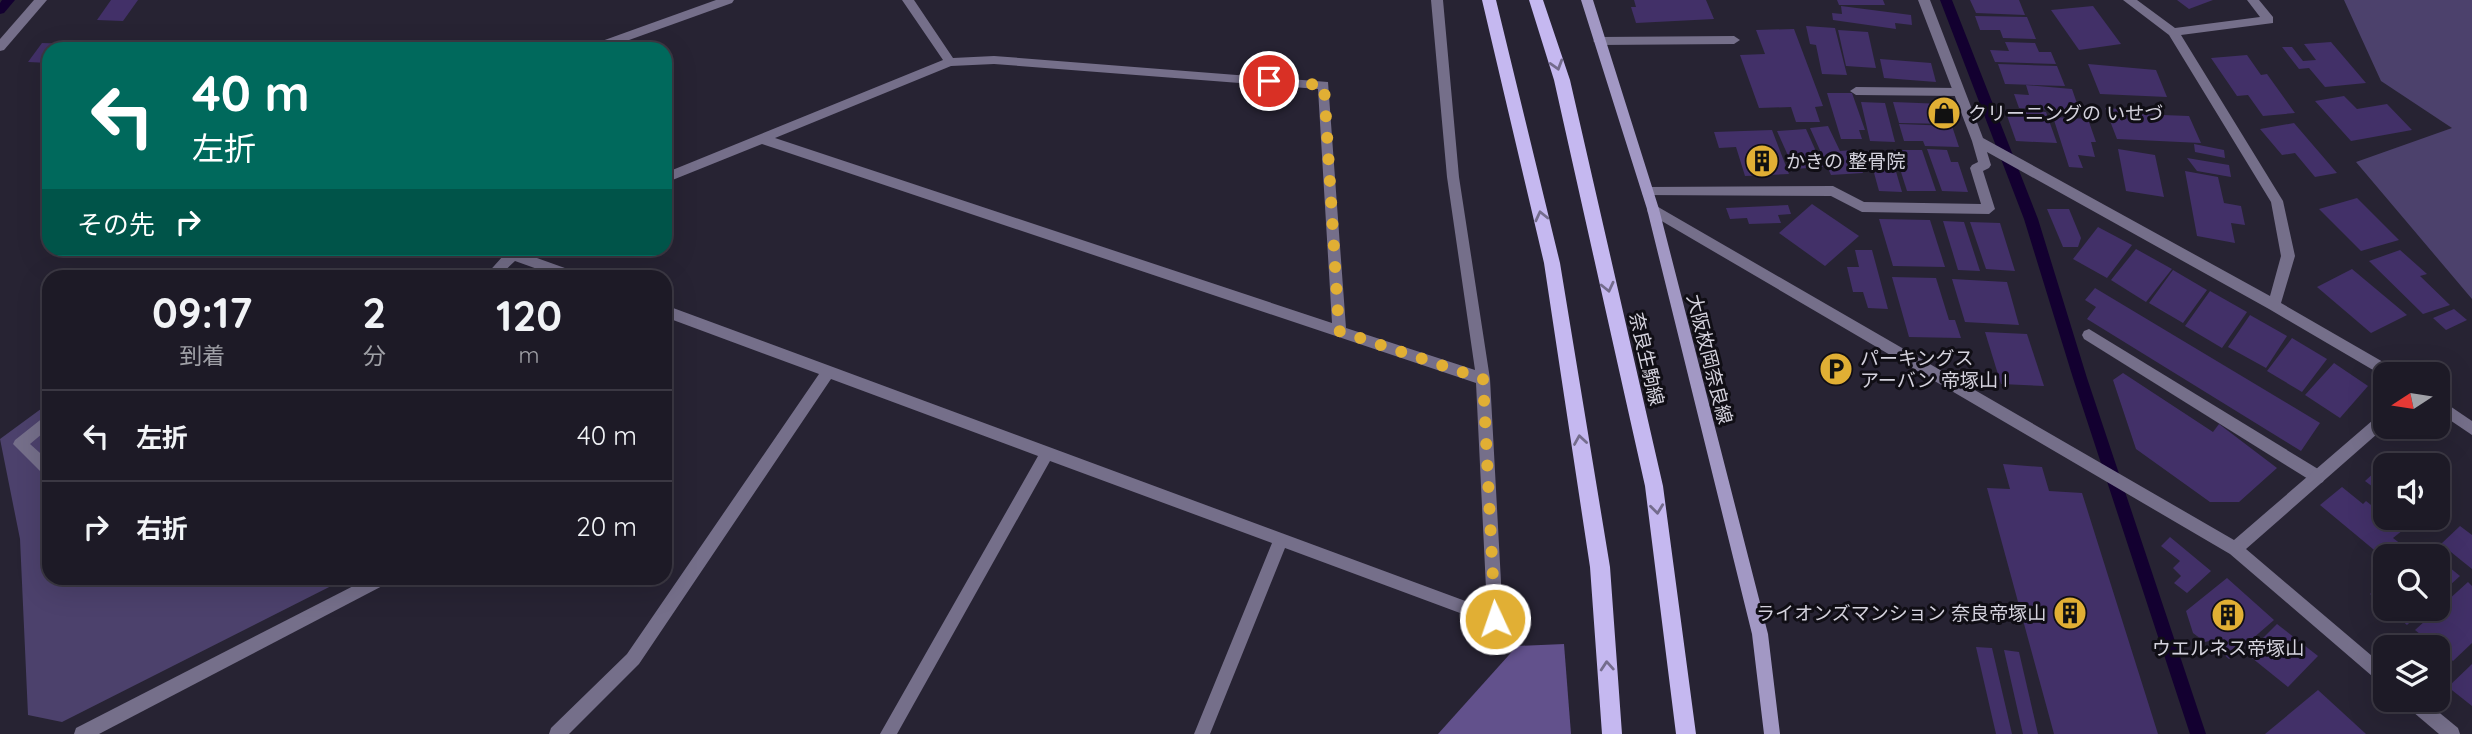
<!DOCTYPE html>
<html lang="ja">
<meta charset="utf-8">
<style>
body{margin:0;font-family:Quicksand,"Noto Sans JP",sans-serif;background:#2a2732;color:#f1f3f6;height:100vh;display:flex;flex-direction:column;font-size:26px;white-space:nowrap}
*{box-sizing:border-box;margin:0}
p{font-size:23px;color:#a0a1a7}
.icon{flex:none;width:38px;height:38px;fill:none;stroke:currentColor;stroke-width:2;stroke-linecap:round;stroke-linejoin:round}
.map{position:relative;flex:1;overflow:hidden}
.drawer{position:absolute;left:42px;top:270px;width:630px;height:315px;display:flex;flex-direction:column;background:#1d1a26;border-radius:21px;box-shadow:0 7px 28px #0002,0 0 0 2px #3b3843}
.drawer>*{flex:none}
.banner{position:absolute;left:42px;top:42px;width:630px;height:214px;border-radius:21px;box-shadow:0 7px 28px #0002,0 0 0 2px #3b3843;background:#00695c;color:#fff;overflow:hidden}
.needle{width:46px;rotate:258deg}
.controls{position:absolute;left:2373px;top:362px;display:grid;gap:14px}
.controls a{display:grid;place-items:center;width:77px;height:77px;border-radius:14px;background:#1d1a26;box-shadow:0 7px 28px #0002,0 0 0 2px #3b3843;font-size:35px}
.pin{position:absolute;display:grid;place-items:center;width:60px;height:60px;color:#fff;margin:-30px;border:4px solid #fff;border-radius:50%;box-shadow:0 2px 7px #0007}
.me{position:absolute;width:77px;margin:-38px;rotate:357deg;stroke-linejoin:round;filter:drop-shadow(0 0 5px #0008)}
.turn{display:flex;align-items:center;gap:24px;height:147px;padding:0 35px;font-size:32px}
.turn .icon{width:91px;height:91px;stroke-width:2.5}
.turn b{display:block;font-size:49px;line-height:60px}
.then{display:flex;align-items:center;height:66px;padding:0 35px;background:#0003;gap:14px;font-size:26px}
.eta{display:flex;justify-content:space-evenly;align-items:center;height:119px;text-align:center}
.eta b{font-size:42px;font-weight:700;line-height:49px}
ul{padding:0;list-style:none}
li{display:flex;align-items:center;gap:21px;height:91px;padding:0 35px;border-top:2px solid #3b3843}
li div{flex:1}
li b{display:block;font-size:26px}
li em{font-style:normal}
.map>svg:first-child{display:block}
.green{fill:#4c416c}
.forest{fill:#62518c}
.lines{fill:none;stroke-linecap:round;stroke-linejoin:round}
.stream{fill:#130030;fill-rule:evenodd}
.building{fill:#423068}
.lane{fill:#756f8a;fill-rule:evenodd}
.street{fill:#756f8a;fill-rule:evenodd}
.secondary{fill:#a298c4;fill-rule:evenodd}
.primary{fill:#c5b8f0;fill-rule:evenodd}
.oneway{stroke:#746c8d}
.route{stroke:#e1af34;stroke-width:12;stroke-dasharray:0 21.6}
.labels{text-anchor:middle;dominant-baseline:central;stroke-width:6;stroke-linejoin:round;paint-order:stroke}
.poi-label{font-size:19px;fill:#d4d2dd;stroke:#100e15;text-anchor:start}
.street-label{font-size:19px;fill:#d4d2dd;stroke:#100e15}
</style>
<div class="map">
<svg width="2472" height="734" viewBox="0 0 2472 734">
<rect width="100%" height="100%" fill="#272333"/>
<g class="green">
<polygon points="2344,0 2472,0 2472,299 2356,162 2452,128 2381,81"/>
<polygon points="49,403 49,578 347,578 62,722 28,715 20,539 0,439"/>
</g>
<polygon class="forest" points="1564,644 1571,734 1438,734 1517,646"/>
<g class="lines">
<g class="stream">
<polygon points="2,0 15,0 4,13 0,14 0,3"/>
<polygon points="1940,0 1952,0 2038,219 2087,378 2206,734 2190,734 2073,378 2024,219"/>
</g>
</g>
<g class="building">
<polygon points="111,0 138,0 123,21 97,20"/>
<polygon points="1634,0 1706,0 1714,19 1636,23 1631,7 1636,7"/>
<polygon points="1837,0 1883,0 1885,5 1839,5"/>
<polygon points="1970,0 2019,0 2025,15 1976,13"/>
<polygon points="2177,0 2213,0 2189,9"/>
<polygon points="1841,6 1911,15 1912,25 1895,23 1896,29 1833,20 1832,13 1842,14"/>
<polygon points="2093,6 2121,44 2079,50 2051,10"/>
<polygon points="1975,16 2027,17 2036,39 2003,38 2000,30 1980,30"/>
<polygon points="1806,26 1835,28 1847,75 1822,74 1816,45 1810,44"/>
<polygon points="1794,29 1823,106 1815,107 1820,122 1796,122 1791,107 1759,108 1740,55 1765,54 1756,30"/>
<polygon points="1838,30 1868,32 1876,68 1846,66"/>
<polygon points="2005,42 2035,43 2039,52 2051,52 2056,64 1995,62 1990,50 2009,51"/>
<polygon points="2331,42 2366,83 2325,87 2309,68 2299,69 2282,47 2292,47 2303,61 2316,60 2304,44"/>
<polygon points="42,43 104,45 101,49 49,49 49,63 28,62"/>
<polygon points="2247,55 2261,75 2267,74 2295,113 2263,116 2248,95 2237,96 2211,58"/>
<polygon points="1880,59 1931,63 1936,82 1884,78"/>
<polygon points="1998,64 2057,66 2065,86 2005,84"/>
<polygon points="2088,64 2156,70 2167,97 2100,94"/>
<polygon points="2026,85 2072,89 2080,112 2019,108 2014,94 2029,95"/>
<polygon points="1827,93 1852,93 1865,130 1859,130 1862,139 1841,139"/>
<polygon points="2344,96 2357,109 2387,104 2412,130 2351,141 2315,101"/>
<polygon points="1861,102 1885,103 1895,142 1870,141"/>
<polygon points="1893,102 1944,104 1951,124 1899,123"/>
<polygon points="2105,108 2134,110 2136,114 2189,116 2201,143 2117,139"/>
<polygon points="2005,110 2046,112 2057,143 2016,141"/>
<polygon points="2053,117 2088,119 2096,142 2091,142 2095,157 2078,155 2083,168 2069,167"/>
<polygon points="2294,123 2337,173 2315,177 2295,153 2282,155 2260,129"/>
<polygon points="1899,124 1952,126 1959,147 1925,146 1923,141 1904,141"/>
<polygon points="1828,126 1840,151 1853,150 1863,173 1831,175 1810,128"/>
<polygon points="1806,129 1823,167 1794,169 1777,131"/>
<polygon points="1772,130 1789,174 1745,176 1736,147 1719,148 1714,132"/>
<polygon points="2194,144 2224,150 2225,158 2195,152"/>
<polygon points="1927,149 1947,150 1951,162 1958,162 1968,192 1942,191"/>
<polygon points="2118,149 2155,155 2164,197 2126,191"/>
<polygon points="1894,150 1922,150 1936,191 1907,191"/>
<polygon points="1868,151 1890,151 1902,192 1879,191"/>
<polygon points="2187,158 2229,165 2231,177 2197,171"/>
<polygon points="2185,171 2218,177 2224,203 2241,206 2245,225 2231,223 2235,243 2197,236"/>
<polygon points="2357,198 2399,240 2361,251 2319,209"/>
<polygon points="1812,204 1859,236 1825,266 1779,233"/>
<polygon points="1788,205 1791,214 1778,215 1781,223 1749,224 1747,218 1730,219 1726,208"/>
<polygon points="2047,209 2069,209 2081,238 2078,247 2063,247"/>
<polygon points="1879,219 1930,220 1945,267 1893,266"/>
<polygon points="1943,221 1964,222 1980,271 1958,270"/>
<polygon points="1970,222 2000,223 2015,271 1986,269"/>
<polygon points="2098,227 2132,245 2107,278 2073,259"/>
<polygon points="2136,249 2172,269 2146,302 2111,280"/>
<polygon points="1855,250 1872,250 1888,309 1868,308 1863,292 1853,292 1847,267 1859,267"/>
<polygon points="2400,250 2427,274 2420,276 2450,305 2423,314 2369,261"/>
<polygon points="2352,269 2407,315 2371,333 2317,287"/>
<polygon points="2173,270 2207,290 2183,323 2149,303"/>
<polygon points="1892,277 1936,278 1949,320 1955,320 1961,338 1909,337"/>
<polygon points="1952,279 2007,282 2019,325 1965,322"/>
<polygon points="2095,288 2320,423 2301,451 2087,319 2096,307 2085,300"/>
<polygon points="2210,291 2247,312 2222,348 2185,326"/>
<polygon points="2454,309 2467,320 2446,330 2433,318"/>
<polygon points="2250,315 2287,336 2266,368 2228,347"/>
<polygon points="1985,332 2027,334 2044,386 2001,384"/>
<polygon points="2292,338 2327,359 2302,392 2267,371"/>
<polygon points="2334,363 2368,386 2340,418 2305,395"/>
<polygon points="2123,373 2213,432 2219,424 2277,468 2239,502 2210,502 2136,449 2113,380"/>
<polygon points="2387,461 2393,466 2385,466 2385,496 2365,481"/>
<polygon points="2003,464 2042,467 2049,491 2082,493 2158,734 2054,734 1987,488 2010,489"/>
<polygon points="2342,487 2363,504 2366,501 2403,530 2393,538 2406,548 2397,556 2385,556 2385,559 2320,505"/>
<polygon points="2460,526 2472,535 2472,569 2441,544"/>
<polygon points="2170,537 2211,571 2187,593 2174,583 2181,576 2173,568 2180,561 2161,546"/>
<polygon points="2423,547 2436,556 2412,556"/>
<polygon points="2438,558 2460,576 2438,596"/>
<polygon points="2227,578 2274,620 2229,659 2209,641 2205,642 2193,633 2186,611"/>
<polygon points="2385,581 2385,607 2370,594"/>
<polygon points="2468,582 2472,586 2472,643 2453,661 2415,630"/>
<polygon points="2388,609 2424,609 2407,625"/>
<polygon points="2277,624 2318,656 2288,687 2247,654"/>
<polygon points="1976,647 1992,648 2012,734 1996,734"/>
<polygon points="2004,650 2019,652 2038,734 2023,734"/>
<polygon points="2472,664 2472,706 2448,687"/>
<polygon points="2318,690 2366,734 2265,734"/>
</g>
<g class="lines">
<g class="lane">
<polygon points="1734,36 1740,40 1734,44 1599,45 1593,41 1599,37"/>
<polygon points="1856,87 1959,88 1965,92 1959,96 1856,95 1850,91"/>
<polygon points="2089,329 2323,472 2325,477 2323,482 2318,484 2313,482 2084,339 2082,335 2084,331"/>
<polygon points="49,413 49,428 30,444 49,461 49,476 44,475 13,444 15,440"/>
</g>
<g class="street">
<polygon points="34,0 47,0 4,50 0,51 0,39"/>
<polygon points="716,0 734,0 732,3 604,49 586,49 588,46"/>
<path d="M902 0H914L953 58 994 56 1328 82 1346 328 1475 370 1447 177 1431 0H1443L1459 177 1490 379 1503 619 1501 624 1495 626 1285 548 1210 734H1194L1272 543 1050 461 897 734H880L1038 456 831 379 639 664 569 734H549L551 728 627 654 819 374 665 317V305L1487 609 1476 383 762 144 665 183V173L943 60ZM994 64 1318 89 1332 323 775 138 951 66Z"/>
<polygon points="1918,0 1930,0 1983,138 2270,296 2281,256 2271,202 2169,35 2123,0 2137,0 2175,28 2260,17 2247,0 2259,0 2273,17 2273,23 2181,35 2283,201 2295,256 2281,303 2397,370 2399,374 2385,374 2385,377 2269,309 1987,152 1991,165 1989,168 1983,171 1995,209 1989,214 1862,212 1831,196 1643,195 1642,192 1643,189 1648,187 1833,186 1864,202 1981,204 1970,168 1972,165 1978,162 1972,141"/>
<polygon points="1653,204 2234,540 2380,414 2385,412 2385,427 2246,549 2385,667 2385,685 2379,682 2230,554 1648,213 1647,209 1648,205"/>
<polygon points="489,248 522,248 523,253 576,272 578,276 557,276 515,261 499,276 485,276 503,256 490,252"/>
<polygon points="2438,398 2472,421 2472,435 2438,412"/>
<polygon points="369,578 391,578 388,583 99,734 74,734 76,728"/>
<polygon points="2404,700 2424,700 2458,728 2460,734 2439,734 2406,706"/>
</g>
<polygon class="secondary" points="1581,0 1593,0 1659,209 1768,634 1780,734 1764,734 1752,634 1647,209"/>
<g class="primary">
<polygon points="1482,0 1496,0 1560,263 1610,567 1622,734 1602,734 1590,567 1544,263"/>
<polygon points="1529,0 1543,0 1570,80 1663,486 1696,734 1676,734 1645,486 1554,80"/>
</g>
</g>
<defs><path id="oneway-chevron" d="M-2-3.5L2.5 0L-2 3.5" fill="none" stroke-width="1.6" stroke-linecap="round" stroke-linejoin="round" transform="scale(1.75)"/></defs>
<g class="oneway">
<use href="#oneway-chevron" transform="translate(1557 65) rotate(73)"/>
<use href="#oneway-chevron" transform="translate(1541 216) rotate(-103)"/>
<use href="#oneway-chevron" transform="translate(1608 287) rotate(77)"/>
<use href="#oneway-chevron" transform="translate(1580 440) rotate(-99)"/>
<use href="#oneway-chevron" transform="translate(1657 509) rotate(83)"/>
<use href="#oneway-chevron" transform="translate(1607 666) rotate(-94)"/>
</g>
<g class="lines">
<polyline class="route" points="1269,81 1324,85 1339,331 1483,379 1495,619"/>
</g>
<defs>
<symbol id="shop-disc" viewBox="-11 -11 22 22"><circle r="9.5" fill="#e1af34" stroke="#100e15"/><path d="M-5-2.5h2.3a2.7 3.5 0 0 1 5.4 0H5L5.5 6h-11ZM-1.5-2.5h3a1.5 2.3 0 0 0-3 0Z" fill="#111"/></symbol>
<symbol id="building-disc" viewBox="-11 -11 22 22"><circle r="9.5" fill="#e1af34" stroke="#100e15"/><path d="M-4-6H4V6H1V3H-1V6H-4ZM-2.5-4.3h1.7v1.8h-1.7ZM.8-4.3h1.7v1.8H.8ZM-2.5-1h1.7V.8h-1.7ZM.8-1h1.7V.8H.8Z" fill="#111"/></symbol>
<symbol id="parking-disc" viewBox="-11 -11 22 22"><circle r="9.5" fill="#e1af34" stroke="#100e15"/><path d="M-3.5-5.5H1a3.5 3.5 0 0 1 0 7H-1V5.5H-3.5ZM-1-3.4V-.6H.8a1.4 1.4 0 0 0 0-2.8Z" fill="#111"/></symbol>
</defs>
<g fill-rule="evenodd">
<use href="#shop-disc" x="1925" y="94" width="38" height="38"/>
<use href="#building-disc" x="1743" y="142" width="38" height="38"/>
<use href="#parking-disc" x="1817" y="350" width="38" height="38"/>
<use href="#building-disc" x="2051" y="594" width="38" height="38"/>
<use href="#building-disc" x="2209" y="596" width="38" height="38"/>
</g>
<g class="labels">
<g class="poi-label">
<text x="1968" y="113">クリーニングの いせづ</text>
<text x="1786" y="161">かきの 整骨院</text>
<text x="1860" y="358">パーキングス<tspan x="1860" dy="22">アーバン 帝塚山 I</tspan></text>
<text x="2046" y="613" text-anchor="end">ライオンズマンション 奈良帝塚山</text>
<text x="2228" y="648" text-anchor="middle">ウエルネス帝塚山</text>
</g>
<g class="street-label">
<text transform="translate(1647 359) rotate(77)">奈良生駒線</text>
<text transform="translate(1710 359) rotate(76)">大阪枚岡奈良線</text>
</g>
</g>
</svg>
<div class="controls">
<a><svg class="needle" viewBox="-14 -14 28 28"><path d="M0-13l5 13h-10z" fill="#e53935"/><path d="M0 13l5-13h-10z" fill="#a0a1a7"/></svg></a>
<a><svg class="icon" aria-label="sound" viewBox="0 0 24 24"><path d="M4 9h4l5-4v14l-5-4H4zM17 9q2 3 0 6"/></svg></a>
<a><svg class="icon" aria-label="search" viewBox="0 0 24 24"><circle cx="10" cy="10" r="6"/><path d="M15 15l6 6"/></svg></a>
<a><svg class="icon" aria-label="layers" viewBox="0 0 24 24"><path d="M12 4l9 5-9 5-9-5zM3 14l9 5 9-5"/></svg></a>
</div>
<div class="pin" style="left:1269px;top:81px;background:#d93025"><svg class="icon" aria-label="arrive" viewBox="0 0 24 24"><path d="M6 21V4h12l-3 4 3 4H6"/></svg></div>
<svg class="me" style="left:1495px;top:619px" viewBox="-20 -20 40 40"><circle r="17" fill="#e1af34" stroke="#fff" stroke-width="3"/><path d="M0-11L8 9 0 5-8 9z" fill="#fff"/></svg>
<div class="banner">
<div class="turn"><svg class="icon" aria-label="left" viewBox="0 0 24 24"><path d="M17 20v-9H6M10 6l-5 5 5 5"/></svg><div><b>40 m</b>左折</div></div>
<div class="then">その先<svg class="icon" aria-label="right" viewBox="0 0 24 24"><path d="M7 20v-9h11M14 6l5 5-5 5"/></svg></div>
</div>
<section class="drawer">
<div class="eta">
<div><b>09:17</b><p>到着</p></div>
<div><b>2</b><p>分</p></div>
<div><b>120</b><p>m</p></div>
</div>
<ul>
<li><svg class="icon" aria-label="left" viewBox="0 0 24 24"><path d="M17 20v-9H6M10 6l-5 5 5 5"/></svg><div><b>左折</b></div><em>40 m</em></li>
<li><svg class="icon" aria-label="right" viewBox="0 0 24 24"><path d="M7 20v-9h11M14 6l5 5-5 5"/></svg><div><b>右折</b></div><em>20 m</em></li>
</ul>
</section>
</div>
